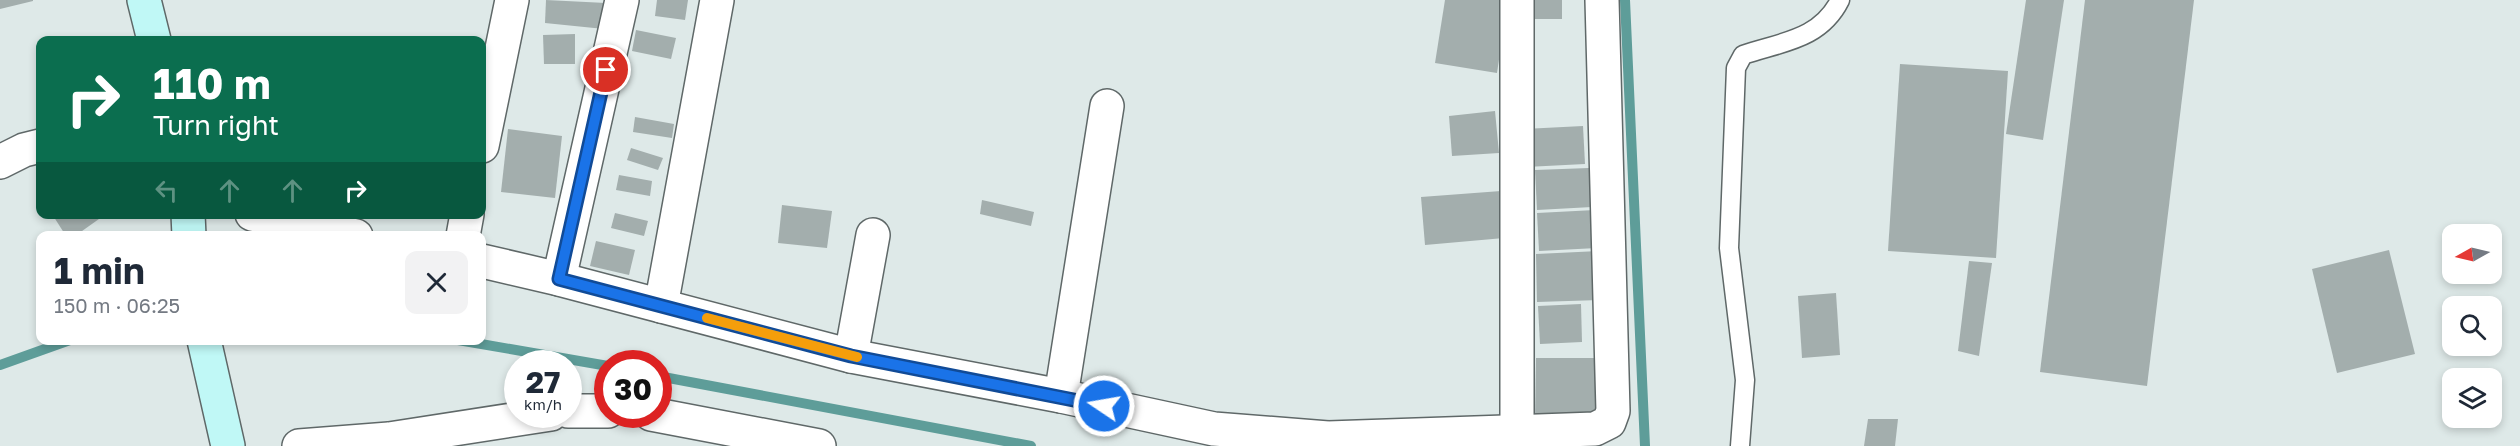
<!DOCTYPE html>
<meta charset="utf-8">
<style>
body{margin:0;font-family:"Golos Text",sans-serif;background:#f2f2f3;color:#1f2937;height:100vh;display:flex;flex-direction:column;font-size:22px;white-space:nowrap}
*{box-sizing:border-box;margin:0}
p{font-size:20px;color:#747a83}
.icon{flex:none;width:33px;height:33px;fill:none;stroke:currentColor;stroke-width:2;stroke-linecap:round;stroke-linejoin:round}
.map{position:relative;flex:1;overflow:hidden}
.sheet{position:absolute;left:36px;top:231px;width:450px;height:114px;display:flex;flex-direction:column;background:#fff;border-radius:12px;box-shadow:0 3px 9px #0003}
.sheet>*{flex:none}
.top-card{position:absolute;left:36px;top:36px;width:450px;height:183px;border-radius:12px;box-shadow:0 3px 9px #0003;background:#0b6e4f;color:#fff;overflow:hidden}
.needle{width:39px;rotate:262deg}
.tools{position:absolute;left:2442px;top:224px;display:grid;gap:12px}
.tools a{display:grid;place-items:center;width:60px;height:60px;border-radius:12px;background:#fff;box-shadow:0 3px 9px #0003;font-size:30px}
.speed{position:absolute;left:504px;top:350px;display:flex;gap:12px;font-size:30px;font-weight:700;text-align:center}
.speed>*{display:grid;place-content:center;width:78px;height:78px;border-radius:50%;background:#fff;box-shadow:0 3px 9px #0003;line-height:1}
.speed small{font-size:15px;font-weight:400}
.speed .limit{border:9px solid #d22;background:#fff;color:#111}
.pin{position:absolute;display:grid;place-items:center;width:51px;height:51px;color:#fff;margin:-26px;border:3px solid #fff;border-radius:50%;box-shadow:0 2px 6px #0007}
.me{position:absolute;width:66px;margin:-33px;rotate:282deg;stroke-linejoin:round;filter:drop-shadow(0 0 4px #0008)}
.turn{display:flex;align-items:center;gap:21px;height:126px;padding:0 18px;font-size:27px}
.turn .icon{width:78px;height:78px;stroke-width:2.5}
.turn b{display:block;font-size:42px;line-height:51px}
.lanes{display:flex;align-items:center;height:57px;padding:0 18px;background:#0003;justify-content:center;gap:30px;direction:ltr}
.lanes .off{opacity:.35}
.round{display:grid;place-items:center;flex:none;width:63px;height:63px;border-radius:12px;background:#f2f2f3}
.head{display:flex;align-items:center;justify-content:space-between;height:102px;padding:0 18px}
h1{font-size:36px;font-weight:700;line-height:45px}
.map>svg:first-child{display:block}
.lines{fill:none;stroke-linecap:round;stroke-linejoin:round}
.stream{stroke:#5e9d99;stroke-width:10}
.building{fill:#a3aead}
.lane-casing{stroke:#5f6868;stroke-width:21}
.street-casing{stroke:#5f6868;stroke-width:36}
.secondary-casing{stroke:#5f6868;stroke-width:36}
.lane{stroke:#fff;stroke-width:18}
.street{stroke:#fff;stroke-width:33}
.secondary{stroke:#c0f8f6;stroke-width:33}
.route-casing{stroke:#114b97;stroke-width:15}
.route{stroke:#1a73e8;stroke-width:10}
.slow{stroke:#f59e0b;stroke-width:10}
</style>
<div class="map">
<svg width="2520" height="446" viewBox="0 0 2520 446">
<rect width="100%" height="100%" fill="#dee9e8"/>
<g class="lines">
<g class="stream">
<polyline points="1625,0 1645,446"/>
<polyline points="458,340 608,366"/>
<polyline points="0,365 70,340"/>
<polyline points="658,376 1031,446"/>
</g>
</g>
<g class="building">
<polygon points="0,0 33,0 33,1 0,9"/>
<polygon points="546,0 606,3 604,29 545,23"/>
<polygon points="657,0 688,0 685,20 655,16"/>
<polygon points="1445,0 1508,0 1497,73 1435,63"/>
<rect x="1525" y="0" width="37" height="19"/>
<polygon points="2026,0 2064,0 2043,140 2006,134"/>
<polygon points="2085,0 2194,0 2147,386 2040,372"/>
<polygon points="636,30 676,38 671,59 632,51"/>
<polygon points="575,34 575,64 544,64 543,35"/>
<polygon points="1900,64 2008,71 1996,258 1888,251"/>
<polygon points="1495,111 1499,153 1452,156 1449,116"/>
<polygon points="635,117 674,124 672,138 633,132"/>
<polygon points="1583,126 1585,164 1526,167 1524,129"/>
<polygon points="508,129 562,136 555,198 501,192"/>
<polygon points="631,148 663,158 658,170 627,160"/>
<polygon points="1589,168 1592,207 1537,210 1535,170"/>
<polygon points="619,175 652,181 650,196 616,190"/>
<polygon points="1501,191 1504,238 1425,245 1421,197"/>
<polygon points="982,200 1034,212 1031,226 980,214"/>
<polygon points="782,205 832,211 827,248 778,243"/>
<polygon points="1595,210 1597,248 1539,251 1537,213"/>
<polygon points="615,213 648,221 644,236 611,228"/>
<polygon points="52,214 106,214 75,236 66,236"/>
<polygon points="596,241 635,250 629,275 590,266"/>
<polygon points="2389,250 2415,354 2337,373 2312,269"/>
<polygon points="1599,251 1600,300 1537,302 1536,254"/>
<polygon points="1969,261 1992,263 1979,356 1958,351"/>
<polygon points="1836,293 1840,355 1802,358 1798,296"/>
<polygon points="1581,304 1582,342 1540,344 1538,306"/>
<polygon points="1536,358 1601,358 1601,418 1535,418"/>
<polygon points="1868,419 1898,419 1895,446 1864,446"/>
</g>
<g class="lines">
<defs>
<path id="lane" d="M1740 446 1745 380 1729 248 1736 68 1743 55C1781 42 1820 40 1840 0"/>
<g id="street">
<polyline points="1517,0 1517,446"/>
<polyline points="482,146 512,0"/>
<polyline points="0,162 24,150 40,146"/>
<polyline points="252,214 356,236"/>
<polyline points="463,236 467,214"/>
<polyline points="482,261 559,279 851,356 1061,396 1214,429 1328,438 1595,429 1609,422 1613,411 1602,0"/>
<polyline points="559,279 622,0"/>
<polyline points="661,306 717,0"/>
<polyline points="851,356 873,235"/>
<polyline points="1061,396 1107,106"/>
<polyline points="568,411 608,411"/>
<polyline points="651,414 819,446"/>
<polyline points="299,446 389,439 551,414"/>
</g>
<g id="secondary">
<polyline points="144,0 154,40"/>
<polyline points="188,214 189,236"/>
<polyline points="204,340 228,446"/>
</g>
</defs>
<use href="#lane" class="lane-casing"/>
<use href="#street" class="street-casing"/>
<use href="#secondary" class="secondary-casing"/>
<use href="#lane" class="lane"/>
<use href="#street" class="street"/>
<use href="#secondary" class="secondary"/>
</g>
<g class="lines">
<defs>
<polyline id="route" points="606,70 559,279 851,356 1104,406"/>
</defs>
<use href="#route" class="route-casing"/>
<use href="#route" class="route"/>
<polyline class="slow" points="707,318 857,357"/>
</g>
</svg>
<div class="tools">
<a><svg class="needle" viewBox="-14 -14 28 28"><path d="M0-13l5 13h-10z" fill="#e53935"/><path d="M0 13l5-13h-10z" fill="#747a83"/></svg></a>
<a><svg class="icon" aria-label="search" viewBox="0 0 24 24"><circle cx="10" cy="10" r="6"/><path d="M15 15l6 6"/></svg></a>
<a><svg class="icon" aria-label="layers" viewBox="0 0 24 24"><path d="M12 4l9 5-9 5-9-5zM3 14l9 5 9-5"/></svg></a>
</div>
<div class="speed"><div>27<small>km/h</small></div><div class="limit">30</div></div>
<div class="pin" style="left:606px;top:70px;background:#d93025"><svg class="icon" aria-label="arrive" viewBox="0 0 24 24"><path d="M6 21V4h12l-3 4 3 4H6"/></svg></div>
<svg class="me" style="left:1104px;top:406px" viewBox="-20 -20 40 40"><circle r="17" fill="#1a73e8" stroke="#fff" stroke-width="3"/><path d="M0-11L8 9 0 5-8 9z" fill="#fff"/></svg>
<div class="top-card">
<div class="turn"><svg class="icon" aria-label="right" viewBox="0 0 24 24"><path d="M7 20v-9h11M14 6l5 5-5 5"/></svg><div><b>110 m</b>Turn right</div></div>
<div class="lanes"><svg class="icon off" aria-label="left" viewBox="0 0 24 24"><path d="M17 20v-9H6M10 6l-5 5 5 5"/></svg><svg class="icon off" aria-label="ahead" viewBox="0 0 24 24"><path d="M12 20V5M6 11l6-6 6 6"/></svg><svg class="icon off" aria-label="ahead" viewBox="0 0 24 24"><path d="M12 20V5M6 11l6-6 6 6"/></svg><svg class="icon" aria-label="right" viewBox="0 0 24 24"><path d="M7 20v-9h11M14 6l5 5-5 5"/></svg></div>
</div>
<section class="sheet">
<div class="head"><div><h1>1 min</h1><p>150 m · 06:25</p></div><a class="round"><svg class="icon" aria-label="close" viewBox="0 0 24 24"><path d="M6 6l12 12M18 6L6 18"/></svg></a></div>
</section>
</div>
